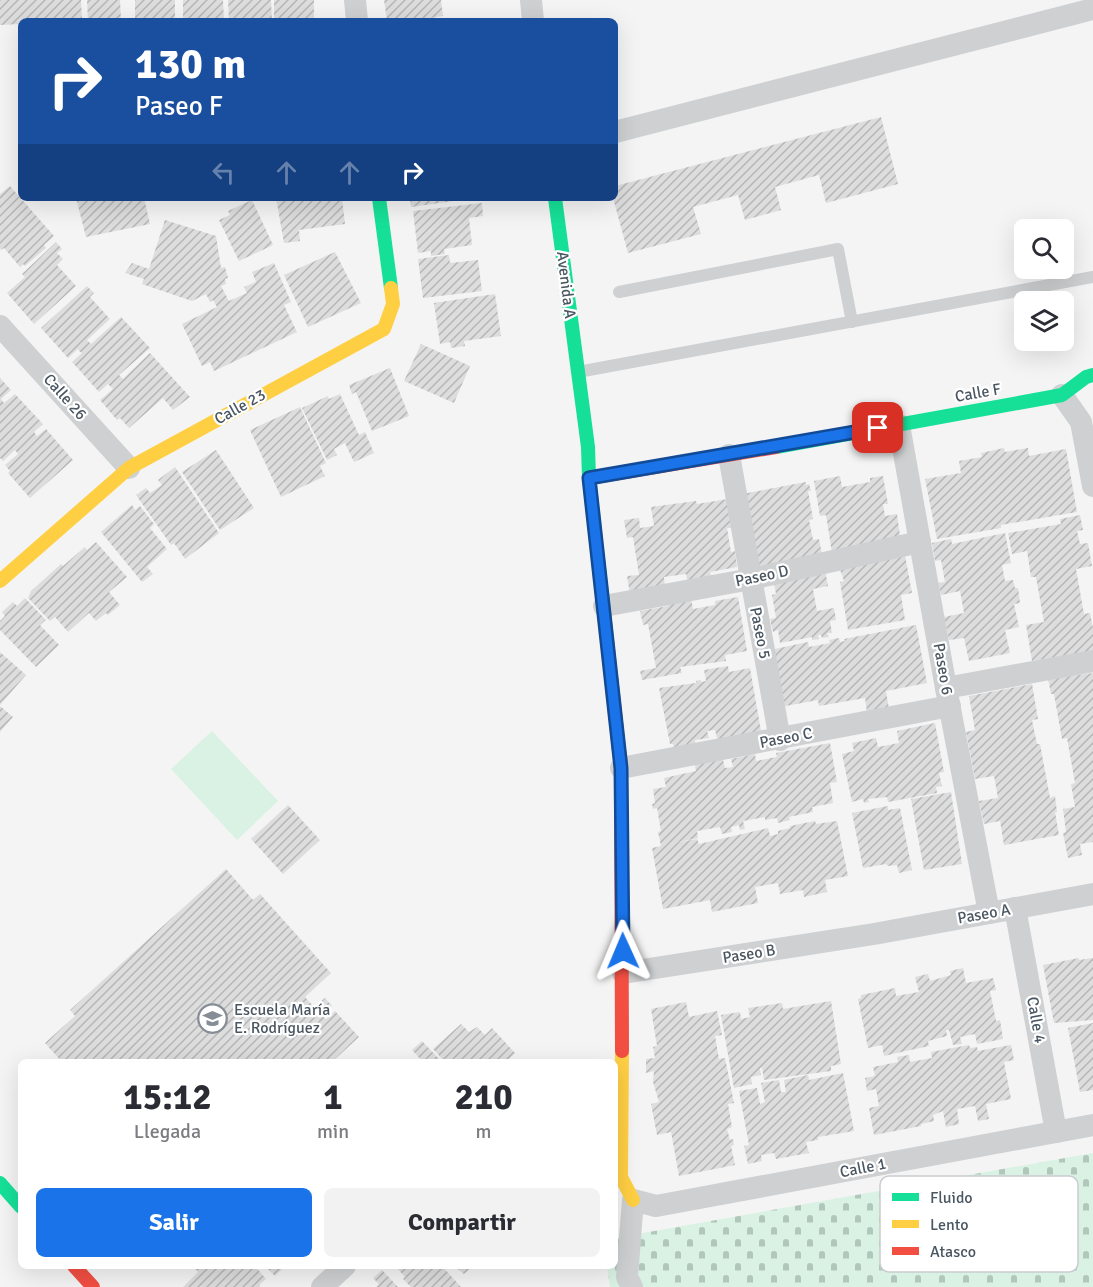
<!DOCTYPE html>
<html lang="es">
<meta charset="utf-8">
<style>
body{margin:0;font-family:Signika,sans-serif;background:#f2f2f3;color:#2b2b33;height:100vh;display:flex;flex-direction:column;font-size:22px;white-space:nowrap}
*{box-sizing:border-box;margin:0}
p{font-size:20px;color:#7c7c81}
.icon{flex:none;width:33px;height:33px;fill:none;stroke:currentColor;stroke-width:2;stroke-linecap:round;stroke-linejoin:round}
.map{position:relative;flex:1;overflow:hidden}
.details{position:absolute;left:18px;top:1059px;width:600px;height:210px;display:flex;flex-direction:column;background:#fff;border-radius:9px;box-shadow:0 6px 24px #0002}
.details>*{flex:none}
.hud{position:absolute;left:18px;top:18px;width:600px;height:183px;border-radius:9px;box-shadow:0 6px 24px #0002;background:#1a4fa0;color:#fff;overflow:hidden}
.controls{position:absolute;left:1014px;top:219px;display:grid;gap:12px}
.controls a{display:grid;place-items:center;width:60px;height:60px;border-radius:9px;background:#fff;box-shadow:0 6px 24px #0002;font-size:30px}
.pin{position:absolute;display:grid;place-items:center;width:51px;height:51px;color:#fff;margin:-26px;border-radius:12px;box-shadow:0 3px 9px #0006}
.me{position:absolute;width:66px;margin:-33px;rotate:359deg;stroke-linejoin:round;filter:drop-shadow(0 0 4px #0008)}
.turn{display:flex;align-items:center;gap:21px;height:126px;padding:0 18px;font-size:27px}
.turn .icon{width:78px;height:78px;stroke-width:2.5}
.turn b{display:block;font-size:42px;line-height:51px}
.lanes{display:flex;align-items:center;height:57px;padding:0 18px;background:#0003;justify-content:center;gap:30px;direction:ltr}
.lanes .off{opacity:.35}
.eta{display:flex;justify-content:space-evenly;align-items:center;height:102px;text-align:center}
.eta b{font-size:36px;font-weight:700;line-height:42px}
.primary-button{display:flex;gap:12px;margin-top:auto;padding:12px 18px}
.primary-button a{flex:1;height:69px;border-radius:9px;background:#1a73e8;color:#fff;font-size:24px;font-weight:700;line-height:69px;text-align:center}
.primary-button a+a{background:#f2f2f3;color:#2b2b33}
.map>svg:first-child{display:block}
.grass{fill:#d9f2e3}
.cemetery{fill:url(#cemetery-stones)}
.building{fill:url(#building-hatch)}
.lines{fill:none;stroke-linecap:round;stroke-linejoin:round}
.lane{stroke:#ced0d2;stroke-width:12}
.street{stroke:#ced0d2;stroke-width:22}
.fast{stroke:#16e098;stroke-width:14}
.slow{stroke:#ffcf43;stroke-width:14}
.jam{stroke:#f24e42;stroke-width:14}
.route-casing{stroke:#114b97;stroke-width:15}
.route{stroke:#1a73e8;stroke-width:10}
.labels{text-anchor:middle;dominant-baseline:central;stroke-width:4.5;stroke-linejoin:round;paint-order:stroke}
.street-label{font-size:16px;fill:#4a5661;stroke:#fff}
.poi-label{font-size:16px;fill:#4a5661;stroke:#fff;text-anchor:start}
.key{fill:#fff;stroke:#c9ccd0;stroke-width:1.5}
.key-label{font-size:16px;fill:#4a5661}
</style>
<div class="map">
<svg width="1093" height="1287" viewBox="0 0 1093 1287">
<defs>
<pattern id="cemetery-stones" width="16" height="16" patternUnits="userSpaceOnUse" patternTransform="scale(1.5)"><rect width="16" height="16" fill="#d9f2e3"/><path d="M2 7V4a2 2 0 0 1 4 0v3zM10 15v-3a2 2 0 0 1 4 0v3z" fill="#b2c7bb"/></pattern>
<pattern id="building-hatch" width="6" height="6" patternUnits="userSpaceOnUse" patternTransform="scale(1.5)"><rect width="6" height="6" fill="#ddddde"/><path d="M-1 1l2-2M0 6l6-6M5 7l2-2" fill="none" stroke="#b5b6b7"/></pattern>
</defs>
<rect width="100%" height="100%" fill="#f4f4f4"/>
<polygon class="grass" points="212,731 278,801 237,840 171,769"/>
<polygon class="cemetery" points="1093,1153 1093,1287 610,1287 607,1266 615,1266 615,1238"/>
<g class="building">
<polygon points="0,0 81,0 82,20 21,21 21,24 0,25"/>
<polygon points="87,0 120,0 121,21 88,21"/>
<polygon points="135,0 175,0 175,20 135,21"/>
<polygon points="183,0 223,0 224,21 183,20"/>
<polygon points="228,0 271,0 272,21 229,21"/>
<polygon points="274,0 314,0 314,18 289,18 289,21 274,21"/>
<polygon points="384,0 441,0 443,16 413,21 387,21"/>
<polygon points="881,117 898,184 826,203 819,175 775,187 781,210 745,220 738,195 693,207 701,234 628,253 613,198 615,198 615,186"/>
<polygon points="10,186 54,236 44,245 46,248 25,266 23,264 20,267 4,248 1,250 0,248 0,194"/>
<polygon points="76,198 144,198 150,224 86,237"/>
<polygon points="276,198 342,198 345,224 299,230 300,241 284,243"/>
<polygon points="410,198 468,198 468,199 411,207"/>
<polygon points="252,200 273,245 239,261 219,220 230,215 228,211"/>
<polygon points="482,203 483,216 469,218 472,245 444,249 445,254 431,256 431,251 418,253 413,211"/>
<polygon points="165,220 216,236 221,268 225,267 228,278 225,279 226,284 221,286 229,301 247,293 244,287 256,282 252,272 274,263 291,302 284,305 297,332 214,371 210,362 202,366 182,324 217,307 213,300 210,302 206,294 192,301 142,284 144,279 125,273 132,263 149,269"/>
<polygon points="56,242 62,249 57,253 63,259 57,265 76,286 34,324 7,293 25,277 22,274"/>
<polygon points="335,252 361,303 308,327 284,275"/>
<polygon points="449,255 450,263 478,260 482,291 423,298 418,259"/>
<polygon points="87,286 94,293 90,297 110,319 87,340 91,344 121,317 150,348 119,375 123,379 150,353 190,397 173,410 163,398 129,428 120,418 117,420 100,400 113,389 108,384 99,392 72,362 82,353 79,351 78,349 68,358 41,328"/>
<polygon points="495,294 501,336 464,341 465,346 451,348 450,342 440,344 434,303"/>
<polygon points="421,344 470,366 454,403 404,381"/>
<polygon points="390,368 409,416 372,431 356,392 352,394 349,385"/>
<polygon points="0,378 11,390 1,399 4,403 15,394 43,424 34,432 37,436 46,429 73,460 30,498 8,473 10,471 5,465 18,454 15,450 3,461 0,458"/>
<polygon points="340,394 359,435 365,432 374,453 354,462 345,443 334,449 337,455 327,460 302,408 328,396 329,399"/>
<polygon points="300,407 326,463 320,466 325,476 281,497 250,430"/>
<polygon points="1004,448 1005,452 1028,448 1029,456 1066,449 1077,512 1001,525 1001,528 937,539 925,479 961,473 959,461 982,457 981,453"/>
<polygon points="216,450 254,508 220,530 182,472"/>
<polygon points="175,467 219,533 185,559 174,543 171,545 136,495 146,488 150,493 162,485 158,480"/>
<polygon points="840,476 842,487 870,482 870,478 883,476 888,504 883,504 885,516 897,514 901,543 833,559 826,515 820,516 814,481"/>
<polygon points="806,482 806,485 809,484 811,491 808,491 813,519 809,520 813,540 819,539 823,560 752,575 737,495"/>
<polygon points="728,499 732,528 727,528 731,552 735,551 737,567 710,572 712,581 688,584 686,574 664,577 665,588 630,594 627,576 639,575 633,537 627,538 624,520 639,518 640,528 654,526 651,507 696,501 697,504"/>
<polygon points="132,505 135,510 140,506 154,524 150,528 167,549 147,567 153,574 142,582 101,532"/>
<polygon points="1080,515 1083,530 1077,531 1080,544 1088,543 1092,566 1076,569 1084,614 1090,613 1093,628 1093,651 1032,661 1026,625 1044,622 1036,577 1031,577 1027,551 1012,554 1008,533 1061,524 1060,519"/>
<polygon points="1005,533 1011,563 1002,565 1005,581 1013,580 1015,588 1018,588 1020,603 1014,604 1019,627 1005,630 1010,653 969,661 964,638 949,640 944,617 964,613 960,591 941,595 938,583 945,582 941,560 935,561 932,543 951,539 952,544"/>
<polygon points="96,542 127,577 109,592 120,605 108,615 106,613 96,621 89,613 68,632 55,617 50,621 28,598 31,591 61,564 63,566 85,547 87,550"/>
<polygon points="904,550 912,593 901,595 905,620 848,630 840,582 844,581 838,564"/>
<polygon points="824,565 828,586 813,589 817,611 834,608 836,620 830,621 832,633 827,633 829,637 822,638 821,635 818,635 819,639 812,640 812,637 780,643 778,630 773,632 770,619 776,618 772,595 776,594 774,584"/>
<polygon points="738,597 747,651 725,655 726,661 680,667 682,673 642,680 640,671 656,668 648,624 643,625 640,611 668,606 668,603 691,599 693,609 715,605 715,601"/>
<polygon points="25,598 46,620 40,625 59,645 36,667 0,630 0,621 5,616 2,612 13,602 17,606"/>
<polygon points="916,625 927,683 886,691 889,709 867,713 865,698 819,706 818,700 780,707 770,650 808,642 809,647 830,643 829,640 839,638 840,642 845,641 844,639"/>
<polygon points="0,652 26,675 0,705"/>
<polygon points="728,666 729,672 750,668 761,731 718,742 715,730 707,731 709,738 695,740 696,746 674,750 673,744 670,744 659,688 696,683 696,681 701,680 701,682 706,681 704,670"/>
<polygon points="1093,673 1093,842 1080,844 1082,855 1068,858 1063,833 1066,832 1063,809 1075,807 1071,784 1075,783 1067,738 1062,739 1054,694 1051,694 1048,679"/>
<polygon points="1032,684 1038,719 1032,720 1037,744 1040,744 1050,798 1055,796 1057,812 1055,812 1059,835 1004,845 1000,821 984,824 979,801 998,798 994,776 975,779 966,732 975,730 969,696"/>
<polygon points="0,706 13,717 0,732"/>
<polygon points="935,723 944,772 939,773 942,786 936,787 937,793 888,802 887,797 868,799 869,802 864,803 863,799 852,802 842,754 854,751 852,743 876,738 878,747 899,743 897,731"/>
<polygon points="830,743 837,782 830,783 833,803 812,807 813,812 789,817 790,820 778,823 777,818 765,820 765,817 743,821 745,829 740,830 739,825 731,827 732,832 722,834 720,827 697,831 698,838 674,843 697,839 699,844 768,828 770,836 778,834 778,831 790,828 790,826 815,821 816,824 837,821 848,876 825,880 827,892 804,897 803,890 780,894 778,883 755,887 758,903 712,912 710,900 663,909 652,848 661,846 658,832 661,831 657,808 653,809 652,804 655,803 653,789 666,787 664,778 696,771 694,761 722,756 725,768 733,767 731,759 755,754 756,761 777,757 776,753"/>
<polygon points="951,792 962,864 924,870 911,799"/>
<polygon points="288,805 320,840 283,874 251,839"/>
<polygon points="888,806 888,810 900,808 912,870 899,873 897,865 888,866 886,864 863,868 852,813"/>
<polygon points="226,869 253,900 260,894 331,973 305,997 314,1007 325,998 332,1006 321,1015 326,1019 335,1011 359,1037 332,1062 62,1062 45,1043 75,1016 70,1010"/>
<polygon points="1079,958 1079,960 1093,958 1093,1020 1054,1023 1043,965"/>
<polygon points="963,968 966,983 993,978 996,990 990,991 996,1021 1000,1020 1003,1039 977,1044 975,1034 960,1037 962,1044 953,1045 949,1030 946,1030 947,1036 928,1041 929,1046 906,1051 884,1056 882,1045 868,1048 858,999 861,998 861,995 895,988 896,996 919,992 915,977 928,974 930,981 951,975 950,971"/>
<polygon points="831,1001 841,1064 831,1066 831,1071 764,1080 762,1068 760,1068 761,1075 751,1077 752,1084 734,1088 721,1015 740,1012 741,1019 750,1017 748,1008 782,1003 783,1009"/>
<polygon points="686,1002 689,1017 717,1011 722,1035 715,1036 719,1059 725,1058 734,1103 728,1104 732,1127 727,1129 730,1140 733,1139 734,1145 731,1146 735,1165 679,1176 671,1132 657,1135 651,1104 659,1102 653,1082 654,1071 646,1073 646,1059 655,1058 653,1047 657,1046 651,1009"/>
<polygon points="1093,1023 1093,1090 1080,1092 1068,1028"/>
<polygon points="461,1024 469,1032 477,1027 485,1035 492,1028 515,1053 506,1062 445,1062 433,1049"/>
<polygon points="422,1041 442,1062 423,1062 412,1050"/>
<polygon points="969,1045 970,1048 977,1047 978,1051 1011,1045 1014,1060 1004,1062 1011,1099 986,1104 989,1119 978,1121 975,1106 957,1109 959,1124 946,1127 943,1111 933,1115 934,1121 921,1124 921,1126 874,1135 869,1108 879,1106 876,1089 867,1091 865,1078 875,1076 873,1067 898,1062 897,1057 909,1055 910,1062 932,1058 931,1052"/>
<polygon points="843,1073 854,1131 818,1137 818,1140 806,1142 809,1153 776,1159 774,1153 761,1155 762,1161 748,1164 744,1146 749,1145 739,1091 757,1088 760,1104 765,1102 761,1083 779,1080 781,1092 786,1092 784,1080 808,1075 809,1080"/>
<polygon points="193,1266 255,1266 266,1279 260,1284 260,1287 183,1287 198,1272"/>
<polygon points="265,1266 283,1266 284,1267 275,1276"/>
<polygon points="395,1266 442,1266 461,1287 411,1287 403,1279 405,1277"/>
<polygon points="454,1266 473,1266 464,1274"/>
<polygon points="382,1270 398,1287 376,1287 379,1284 373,1278"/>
</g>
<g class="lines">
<g class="lane">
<polyline points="619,292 838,249 852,322"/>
<polyline points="578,372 1093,277"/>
</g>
<g class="street">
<polyline points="355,0 357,21"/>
<polyline points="531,0 533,21"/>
<polyline points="615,132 1093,9"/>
<polyline points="0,326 129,468"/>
<polyline points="1062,395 1081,422 1093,486"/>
<polyline points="899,425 946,688 989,913"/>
<polyline points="729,455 780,740"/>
<polyline points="604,606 751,579 920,542"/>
<polyline points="946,688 1093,661"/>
<polyline points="621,768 950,706"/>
<polyline points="1015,908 1056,1132"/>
<polyline points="623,973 874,934 1093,894"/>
<polyline points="322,1287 345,1266"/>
<polyline points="632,1287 627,1277 633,1200 656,1206 1093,1125"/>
</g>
<g class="fast">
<polyline points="379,198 391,288"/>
<polyline points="555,198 588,447 589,478 607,640"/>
<polyline points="776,447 1062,395 1086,377 1093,375"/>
<polyline points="0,1183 21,1207"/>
</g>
<g class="slow">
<polyline points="0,581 129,468 384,329 393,304 391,288"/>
<polyline points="622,1051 621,1177 633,1200"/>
</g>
<g class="jam">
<polyline points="589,478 776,447"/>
<polyline points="607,640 621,768 622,1051"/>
<polyline points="74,1266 93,1287"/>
</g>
</g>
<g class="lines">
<defs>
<polyline id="route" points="623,951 621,768 589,478 878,428"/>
</defs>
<use href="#route" class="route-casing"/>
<use href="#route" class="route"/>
</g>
<defs>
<symbol id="school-ring" viewBox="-11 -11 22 22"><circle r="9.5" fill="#fff" stroke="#868d94" stroke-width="1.5"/><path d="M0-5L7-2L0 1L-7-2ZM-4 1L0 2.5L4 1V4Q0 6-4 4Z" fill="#868d94"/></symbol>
</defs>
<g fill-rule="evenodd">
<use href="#school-ring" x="196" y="1002" width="33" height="33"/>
</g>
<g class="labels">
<g class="street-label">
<text transform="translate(566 285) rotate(83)">Avenida A</text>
<text transform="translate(978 393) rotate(-10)">Calle F</text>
<text transform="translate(65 397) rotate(48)">Calle 26</text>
<text transform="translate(240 407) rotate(-29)">Calle 23</text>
<text transform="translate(762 576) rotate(-12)">Paseo D</text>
<text transform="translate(760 633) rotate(79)">Paseo 5</text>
<text transform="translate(943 669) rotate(80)">Paseo 6</text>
<text transform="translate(786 738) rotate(-11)">Paseo C</text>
<text transform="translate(984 914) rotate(-10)">Paseo A</text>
<text transform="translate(749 954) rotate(-9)">Paseo B</text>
<text transform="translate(1036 1020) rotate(80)">Calle 4</text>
<text transform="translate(863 1168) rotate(-11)">Calle 1</text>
</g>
<g class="poi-label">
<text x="234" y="1010">Escuela María<tspan x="234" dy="18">E. Rodríguez</tspan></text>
</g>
</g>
<rect x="880" y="1176" width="198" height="96" rx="9" class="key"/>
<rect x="892" y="1193" width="27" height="8" fill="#16e098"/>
<rect x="892" y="1220" width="27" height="8" fill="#ffcf43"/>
<rect x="892" y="1247" width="27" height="8" fill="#f24e42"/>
<g class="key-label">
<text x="930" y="1203">Fluido</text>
<text x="930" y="1230">Lento</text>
<text x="930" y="1257">Atasco</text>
</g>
</svg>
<div class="controls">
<a><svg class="icon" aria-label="search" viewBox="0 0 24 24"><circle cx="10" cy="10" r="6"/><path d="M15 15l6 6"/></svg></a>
<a><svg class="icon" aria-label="layers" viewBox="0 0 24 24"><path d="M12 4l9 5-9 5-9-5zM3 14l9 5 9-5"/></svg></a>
</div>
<div class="pin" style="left:878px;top:428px;background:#d93025"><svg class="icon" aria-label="arrive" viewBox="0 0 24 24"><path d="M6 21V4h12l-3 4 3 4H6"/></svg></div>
<svg class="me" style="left:623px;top:951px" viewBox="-20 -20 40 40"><path d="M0-17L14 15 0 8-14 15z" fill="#1a73e8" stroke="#fff" stroke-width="4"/></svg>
<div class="hud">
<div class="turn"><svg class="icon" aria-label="right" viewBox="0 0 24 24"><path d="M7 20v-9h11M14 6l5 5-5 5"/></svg><div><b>130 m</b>Paseo F</div></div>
<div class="lanes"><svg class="icon off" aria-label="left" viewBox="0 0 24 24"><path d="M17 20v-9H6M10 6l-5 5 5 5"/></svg><svg class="icon off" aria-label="ahead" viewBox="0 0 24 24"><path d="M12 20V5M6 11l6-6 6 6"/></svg><svg class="icon off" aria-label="ahead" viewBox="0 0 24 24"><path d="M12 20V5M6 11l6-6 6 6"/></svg><svg class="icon" aria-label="right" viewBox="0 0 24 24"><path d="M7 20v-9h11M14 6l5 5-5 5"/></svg></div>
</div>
<section class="details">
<div class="eta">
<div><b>15:12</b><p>Llegada</p></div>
<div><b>1</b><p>min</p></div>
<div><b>210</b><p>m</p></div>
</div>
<div class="primary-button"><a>Salir</a><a>Compartir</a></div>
</section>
</div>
